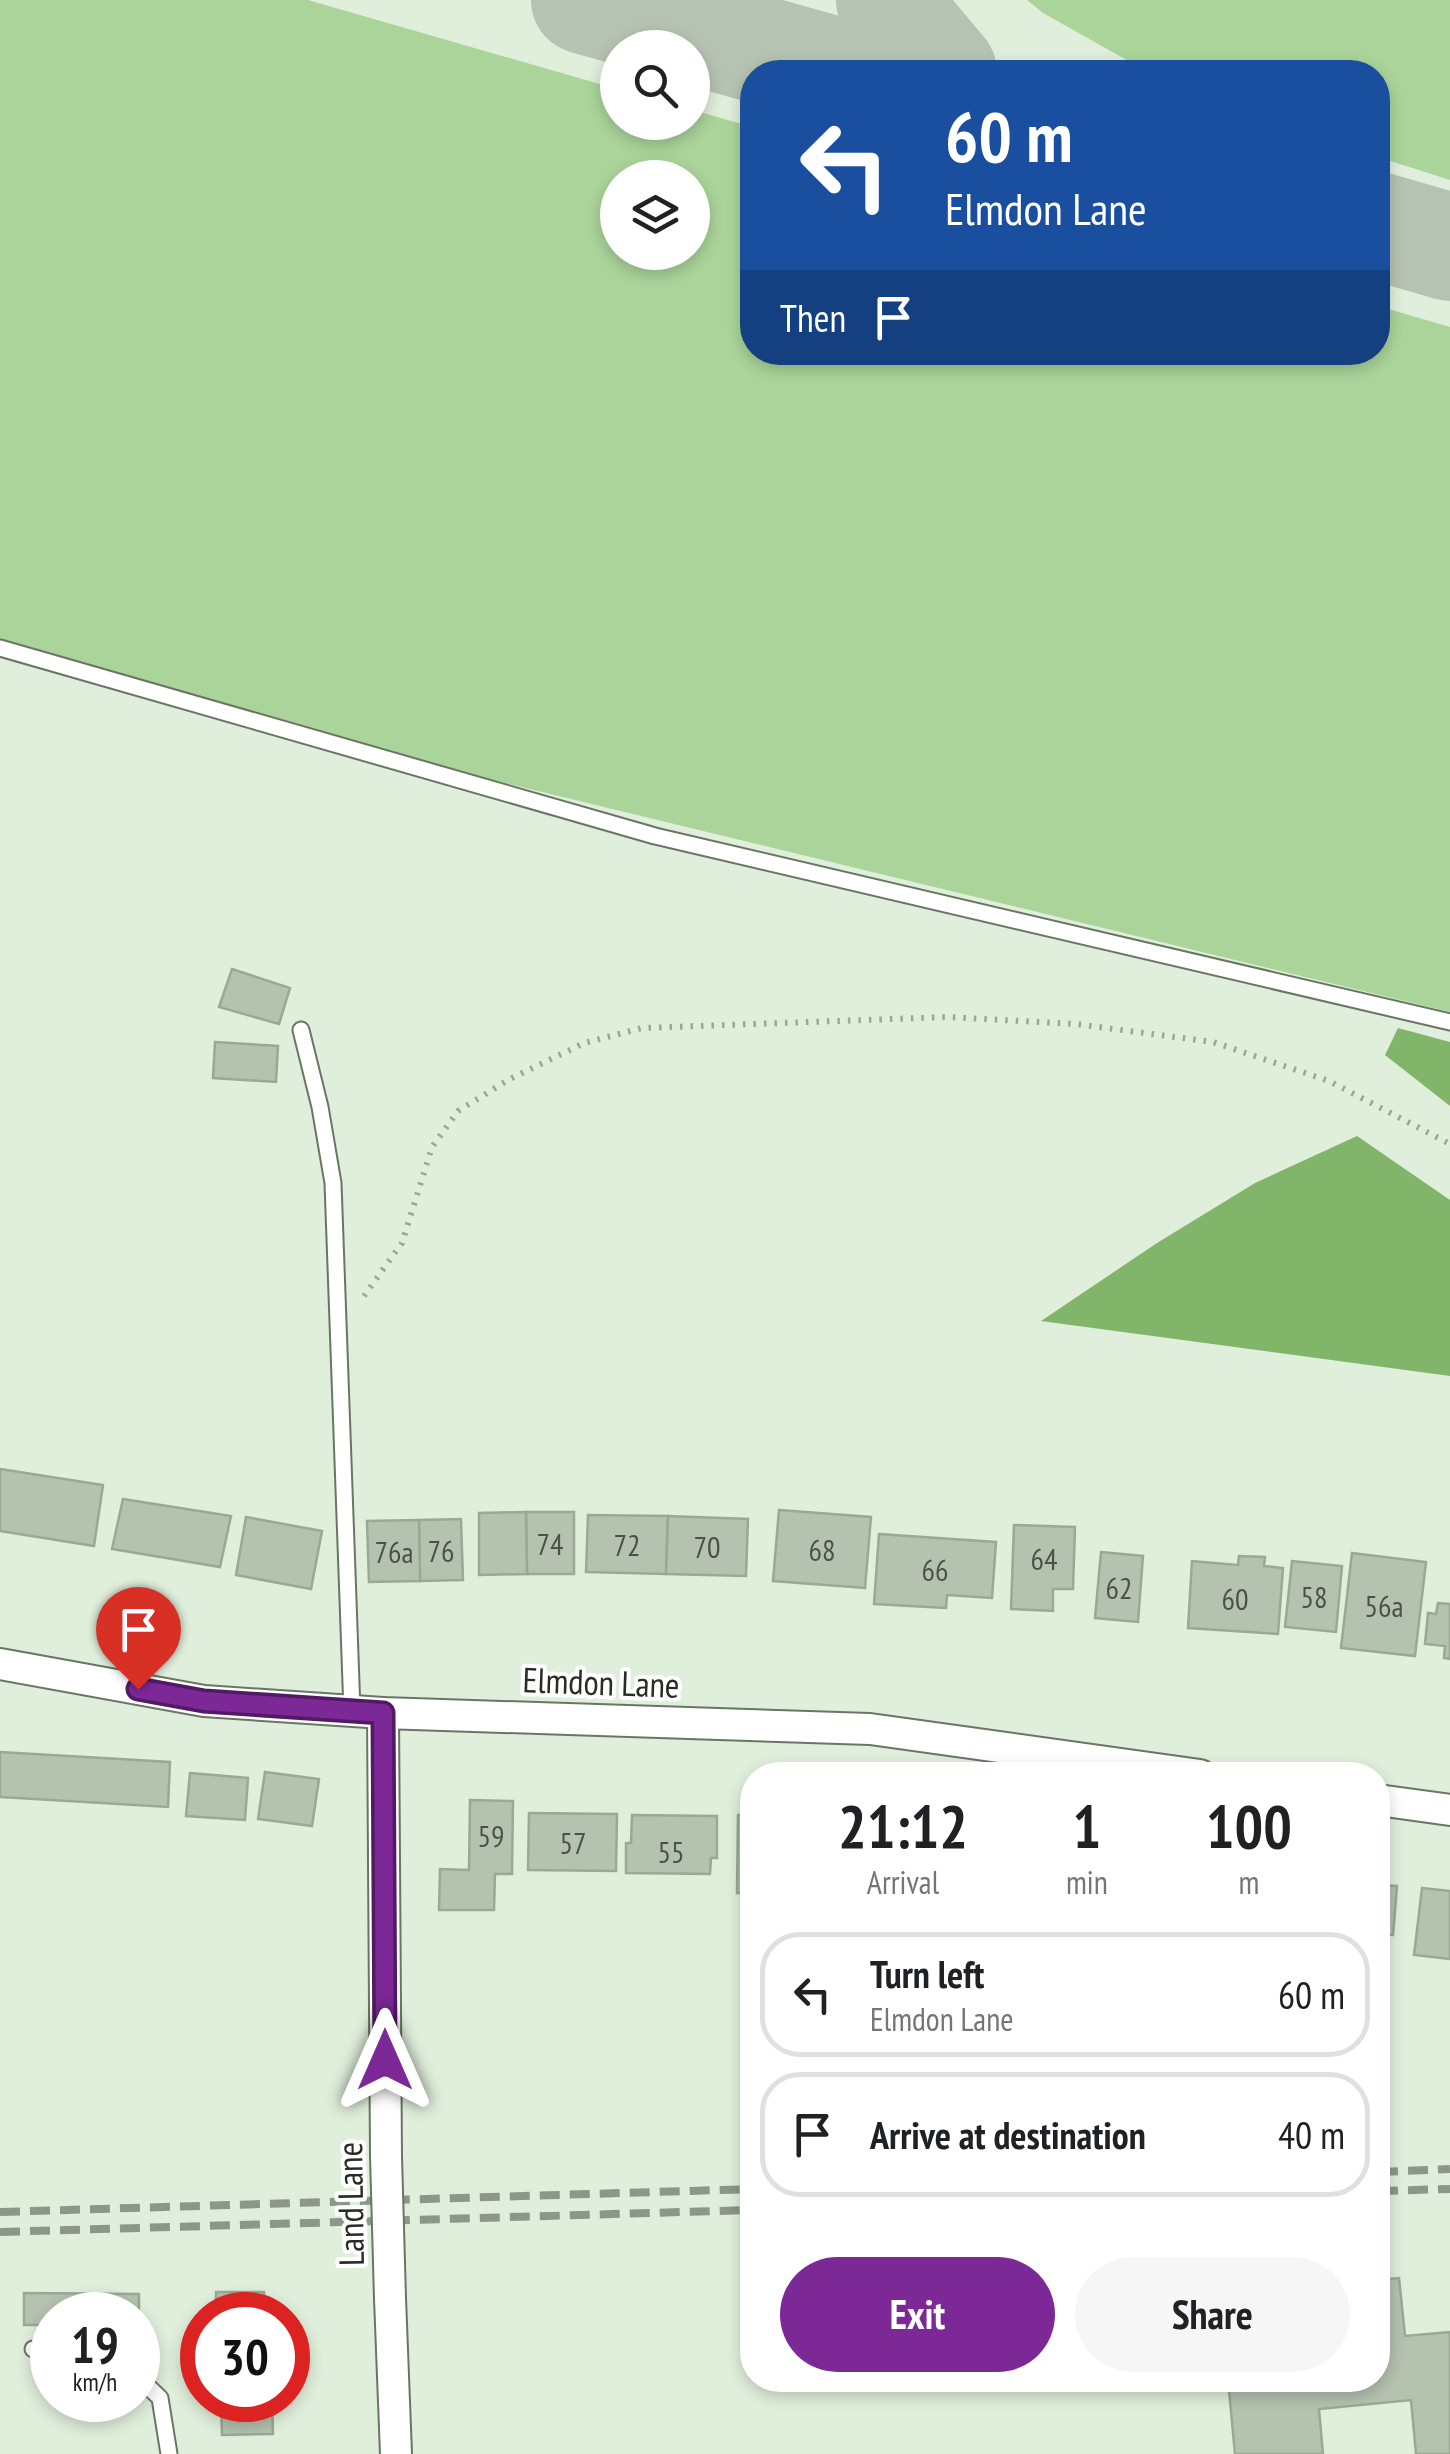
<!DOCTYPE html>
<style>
body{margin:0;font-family:"PT Sans Narrow",sans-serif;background:#f6f6f6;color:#202124;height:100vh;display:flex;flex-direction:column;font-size:38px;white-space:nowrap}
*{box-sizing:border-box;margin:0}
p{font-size:32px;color:#757577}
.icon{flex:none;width:55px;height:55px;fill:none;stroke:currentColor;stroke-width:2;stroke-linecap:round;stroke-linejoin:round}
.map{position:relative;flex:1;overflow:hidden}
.side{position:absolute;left:740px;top:1762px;width:650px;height:630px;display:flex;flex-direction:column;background:#fff;border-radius:40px;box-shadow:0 5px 15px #0003}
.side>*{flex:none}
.top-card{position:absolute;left:740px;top:60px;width:650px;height:305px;border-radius:40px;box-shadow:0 5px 15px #0003;background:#1a4fa0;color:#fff;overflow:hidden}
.tools{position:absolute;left:600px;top:30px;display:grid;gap:20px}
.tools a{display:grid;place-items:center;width:110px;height:110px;border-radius:50%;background:#fff;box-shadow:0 5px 15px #0003;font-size:50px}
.speed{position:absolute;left:30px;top:2292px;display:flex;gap:20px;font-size:50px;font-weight:700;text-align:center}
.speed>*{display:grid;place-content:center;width:130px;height:130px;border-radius:50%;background:#fff;box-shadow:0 5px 15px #0003;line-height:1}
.speed small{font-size:25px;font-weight:400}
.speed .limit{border:15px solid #d22;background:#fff;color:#111}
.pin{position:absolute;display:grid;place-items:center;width:85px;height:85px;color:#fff;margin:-102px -42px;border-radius:50% 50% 50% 0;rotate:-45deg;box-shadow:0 0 10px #0007}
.pin .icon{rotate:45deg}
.me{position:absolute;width:110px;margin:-55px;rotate:0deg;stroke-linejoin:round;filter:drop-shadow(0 0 8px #0008)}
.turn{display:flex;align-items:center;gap:35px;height:210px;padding:0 40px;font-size:45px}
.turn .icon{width:130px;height:130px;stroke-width:2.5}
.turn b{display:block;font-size:70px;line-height:85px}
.then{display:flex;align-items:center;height:95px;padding:0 40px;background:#0003;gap:20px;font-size:38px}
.eta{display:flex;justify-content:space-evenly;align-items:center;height:170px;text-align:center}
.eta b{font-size:60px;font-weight:700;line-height:70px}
.button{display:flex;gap:20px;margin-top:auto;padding:20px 40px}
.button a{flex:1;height:115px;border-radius:60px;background:#7c2897;color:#fff;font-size:40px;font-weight:700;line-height:115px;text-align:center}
.button a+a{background:#f6f6f6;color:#202124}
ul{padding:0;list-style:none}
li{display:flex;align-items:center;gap:30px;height:125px;margin:0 20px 15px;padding:0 20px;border:5px solid #e0e0e0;border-radius:40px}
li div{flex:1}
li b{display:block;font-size:38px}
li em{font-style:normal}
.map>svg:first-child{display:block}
.green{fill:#abd49a;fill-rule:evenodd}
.forest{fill:#80b56a}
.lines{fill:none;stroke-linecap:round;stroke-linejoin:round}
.taxiway{stroke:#b6c3b2;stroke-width:108}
.building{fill:#b4c2af;stroke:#9aa895;stroke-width:2.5}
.lane-casing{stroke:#697664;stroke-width:19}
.street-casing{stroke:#697664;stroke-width:34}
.path{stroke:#9ba697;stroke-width:6;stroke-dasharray:2.5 8;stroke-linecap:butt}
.lane{stroke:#fff;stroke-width:15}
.street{stroke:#fff;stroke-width:30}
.rail{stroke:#8c9789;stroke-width:8;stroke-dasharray:20 10;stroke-linecap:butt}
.street-bridge-casing{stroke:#697664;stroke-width:34;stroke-linecap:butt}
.street-bridge{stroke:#fff;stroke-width:30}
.route-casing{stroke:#511a62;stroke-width:25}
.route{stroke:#7c2897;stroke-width:18}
.labels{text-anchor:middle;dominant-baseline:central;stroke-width:8;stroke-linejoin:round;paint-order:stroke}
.number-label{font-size:30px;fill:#4a5248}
.street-label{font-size:35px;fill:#272c25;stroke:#fff}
</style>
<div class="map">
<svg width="1450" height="2454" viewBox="0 0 1450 2454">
<rect width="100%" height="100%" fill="#e0efdb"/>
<g class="green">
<path d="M0 0H308L617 89 618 122H692L693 110 752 127V352H1378V306L1450 327V1012L195 708 0 653ZM618 178H692V252H618Z"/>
<polygon points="1027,0 1450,0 1450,180 1378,157 1378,72 1148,72 1043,13"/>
</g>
<g class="forest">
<polygon points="1398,1028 1450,1042 1450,1106 1385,1055"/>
<polygon points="1357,1136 1450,1200 1450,1376 1041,1321 1157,1243 1255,1183"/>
</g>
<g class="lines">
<g class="taxiway">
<polyline points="585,0 839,72"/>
<polyline points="890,0 905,27 943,72"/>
<polyline points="1378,226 1450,247"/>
</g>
</g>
<g class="building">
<polygon points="232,969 290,988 279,1024 219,1007"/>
<polygon points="215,1042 278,1046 276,1082 213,1078"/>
<polygon points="0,1469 103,1485 94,1546 0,1531"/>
<polygon points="123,1499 231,1516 220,1567 112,1549"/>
<polygon points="779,1510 871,1517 865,1588 773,1581"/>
<polygon points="526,1512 574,1512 574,1574 527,1574"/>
<polygon points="526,1512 527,1574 479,1575 479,1513"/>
<polygon points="588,1515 668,1516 666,1574 586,1572"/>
<polygon points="668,1516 748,1519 746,1576 666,1574"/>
<polygon points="246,1517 322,1531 311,1589 236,1575"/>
<polygon points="461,1519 463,1580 420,1581 419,1520"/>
<polygon points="419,1520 420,1581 369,1582 367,1521"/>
<polygon points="1014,1525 1075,1527 1073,1589 1053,1589 1053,1611 1011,1609"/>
<polygon points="879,1534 996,1542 992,1598 947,1595 946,1608 874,1604"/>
<polygon points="1101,1552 1143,1556 1138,1622 1095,1618"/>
<polygon points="1352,1553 1426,1562 1415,1656 1341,1648"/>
<polygon points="1239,1556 1265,1557 1264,1566 1283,1568 1278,1634 1188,1628 1192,1561 1238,1565"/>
<polygon points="1292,1561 1342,1566 1336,1632 1285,1627"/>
<polygon points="1438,1603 1450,1604 1450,1659 1444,1658 1445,1646 1425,1644 1428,1613 1436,1614"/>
<polygon points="0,1752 170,1762 168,1807 0,1797"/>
<polygon points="265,1772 319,1779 312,1826 258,1819"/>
<polygon points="190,1773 248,1778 245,1820 186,1816"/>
<polygon points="470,1800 513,1801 512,1874 495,1874 494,1910 439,1910 440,1869 469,1870"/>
<polygon points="529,1813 617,1814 616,1871 528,1870"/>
<polygon points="632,1815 717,1816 717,1858 711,1858 710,1874 626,1873 626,1843 631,1843"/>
<polygon points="738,1815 752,1815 752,1893 737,1893"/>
<polygon points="1378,1885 1397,1886 1393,1935 1378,1934"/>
<polygon points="1422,1888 1450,1891 1450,1959 1414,1955"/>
<polygon points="1399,2278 1405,2336 1450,2332 1450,2454 1416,2454 1411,2400 1319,2409 1323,2454 1235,2454 1228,2380 1378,2380 1378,2280"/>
<rect x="216" y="2292" width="48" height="23"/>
<polygon points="24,2293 139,2294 139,2326 138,2315 52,2315 52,2325 24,2325"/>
<polygon points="221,2400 272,2400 273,2434 222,2435"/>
</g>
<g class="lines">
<defs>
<g id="lane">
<polyline points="0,648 655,836 1450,1022"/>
<polyline points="301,1030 320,1107 333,1183 352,1711"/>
<polyline points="33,2349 52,2351"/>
<polyline points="138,2377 160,2398 169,2454"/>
</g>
<g id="street">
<polyline points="0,1664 204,1701 383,1713 870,1729 1200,1775"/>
<polyline points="383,1713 386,2156"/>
<polyline points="1378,1800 1450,1810"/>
<polyline points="390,2298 396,2454"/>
</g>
</defs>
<use href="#lane" class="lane-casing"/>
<use href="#street" class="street-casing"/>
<polyline class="path" points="364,1296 402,1243 432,1147 458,1111 508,1080 584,1043 642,1028 948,1017 1076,1024 1213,1042 1329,1081 1450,1144"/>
<use href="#lane" class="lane"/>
<use href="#street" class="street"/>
<g class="rail">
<polyline points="1378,2172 1450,2169"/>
<polyline points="1378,2191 1450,2189"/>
<polyline points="0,2212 752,2189"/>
<polyline points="0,2232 752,2210"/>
</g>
<defs>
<polyline id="street-bridge" points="386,2156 390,2298"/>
</defs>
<use href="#street-bridge" class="street-bridge-casing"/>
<use href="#street-bridge" class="street-bridge"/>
</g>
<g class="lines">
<defs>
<polyline id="route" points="138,1689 204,1701 383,1713 385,2060"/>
</defs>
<use href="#route" class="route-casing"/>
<use href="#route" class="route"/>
</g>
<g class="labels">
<g class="number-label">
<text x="550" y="1543">74</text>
<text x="627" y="1544">72</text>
<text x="707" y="1546">70</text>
<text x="822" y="1549">68</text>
<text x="441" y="1550">76</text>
<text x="394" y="1551">76a</text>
<text x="1044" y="1558">64</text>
<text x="935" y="1569">66</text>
<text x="1119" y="1587">62</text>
<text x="1314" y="1596">58</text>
<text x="1235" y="1598">60</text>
<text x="1384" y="1605">56a</text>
<text x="491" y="1835">59</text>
<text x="573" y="1842">57</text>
<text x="671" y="1851">55</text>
</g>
<g class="street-label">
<text transform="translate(601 1682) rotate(2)">Elmdon Lane</text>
<text transform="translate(350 2204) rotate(-91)">Land Lane</text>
</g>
</g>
</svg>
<div class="tools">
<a><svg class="icon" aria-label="search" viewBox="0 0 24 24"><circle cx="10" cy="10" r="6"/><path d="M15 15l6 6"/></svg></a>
<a><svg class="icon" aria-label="layers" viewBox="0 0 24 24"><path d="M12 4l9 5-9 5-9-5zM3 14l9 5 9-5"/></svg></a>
</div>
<div class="speed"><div>19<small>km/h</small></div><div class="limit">30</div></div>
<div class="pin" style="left:138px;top:1689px;background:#d93025"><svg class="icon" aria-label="arrive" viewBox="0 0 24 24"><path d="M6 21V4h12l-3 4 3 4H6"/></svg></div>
<svg class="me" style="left:385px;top:2060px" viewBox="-20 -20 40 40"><path d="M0-17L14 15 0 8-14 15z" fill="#7c2897" stroke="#fff" stroke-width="4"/></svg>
<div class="top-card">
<div class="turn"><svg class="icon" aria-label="left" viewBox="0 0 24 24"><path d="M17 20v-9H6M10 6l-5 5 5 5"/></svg><div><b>60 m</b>Elmdon Lane</div></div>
<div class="then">Then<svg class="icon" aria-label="arrive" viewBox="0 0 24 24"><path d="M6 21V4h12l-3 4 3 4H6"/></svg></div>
</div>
<section class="side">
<div class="eta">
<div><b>21:12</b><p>Arrival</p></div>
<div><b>1</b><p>min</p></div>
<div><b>100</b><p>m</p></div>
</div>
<ul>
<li><svg class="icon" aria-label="left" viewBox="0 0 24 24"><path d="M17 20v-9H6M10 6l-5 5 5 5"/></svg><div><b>Turn left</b><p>Elmdon Lane</p></div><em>60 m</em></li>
<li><svg class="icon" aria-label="arrive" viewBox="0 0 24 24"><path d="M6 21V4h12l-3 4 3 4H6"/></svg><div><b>Arrive at destination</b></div><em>40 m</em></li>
</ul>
<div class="button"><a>Exit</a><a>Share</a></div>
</section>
</div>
